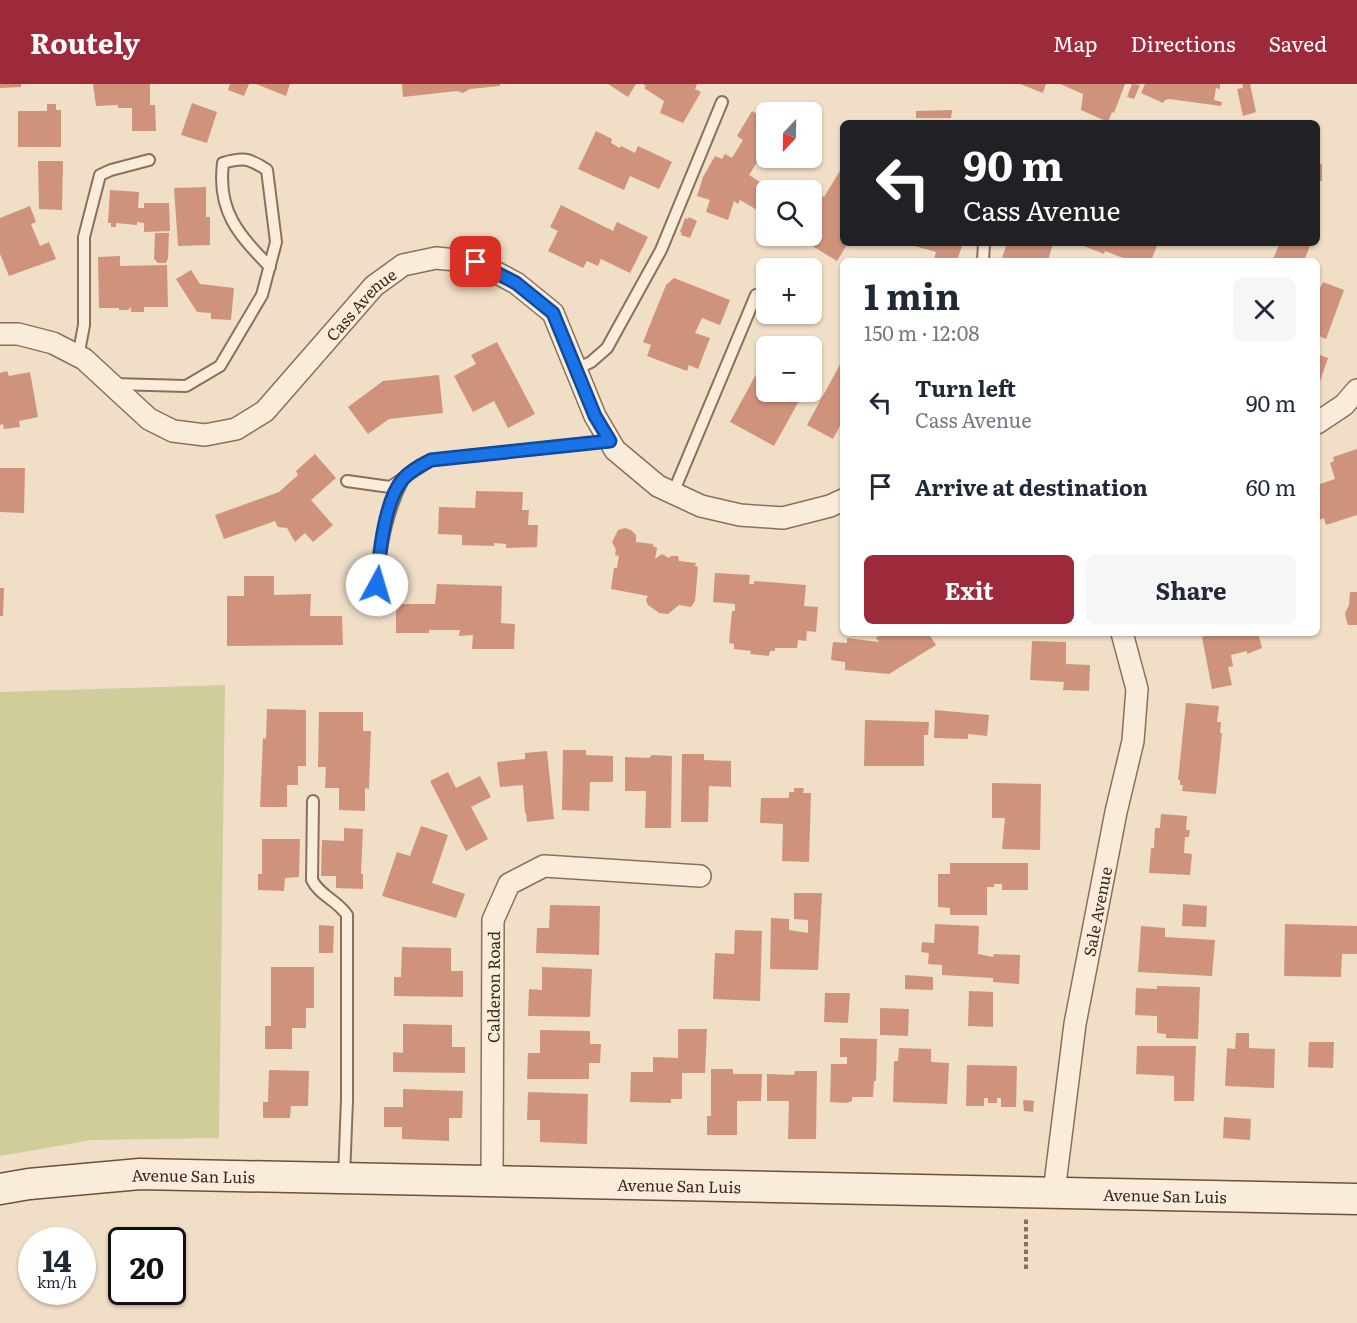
<!DOCTYPE html>
<meta charset="utf-8">
<style>
body{margin:0;font-family:Literata,serif;background:#f6f6f7;color:#1f2937;height:100vh;display:flex;flex-direction:column;font-size:22px;white-space:nowrap}
*{box-sizing:border-box;margin:0}
p{font-size:20px;color:#747a83}
.icon{flex:none;width:33px;height:33px;fill:none;stroke:currentColor;stroke-width:2;stroke-linecap:round;stroke-linejoin:round}
.map{position:relative;flex:1;overflow:hidden}
.panel{position:absolute;left:840px;top:174px;width:480px;height:378px;display:flex;flex-direction:column;background:#fff;border-radius:9px;box-shadow:0 2px 4px #0004}
.panel>*{flex:none}
.guide{position:absolute;left:840px;top:36px;width:480px;height:126px;border-radius:9px;box-shadow:0 2px 4px #0004;background:#202124;color:#fff;overflow:hidden}
.needle{width:39px;rotate:202deg}
.fabs{position:absolute;left:756px;top:18px;display:grid;gap:12px}
.fabs a{display:grid;place-items:center;width:66px;height:66px;border-radius:9px;background:#fff;box-shadow:0 2px 4px #0004;font-size:30px}
.speed{position:absolute;left:18px;top:1143px;display:flex;gap:12px;font-size:30px;font-weight:700;text-align:center}
.speed>*{display:grid;place-content:center;width:78px;height:78px;border-radius:50%;background:#fff;box-shadow:0 2px 4px #0004;line-height:1}
.speed small{font-size:15px;font-weight:400}
.speed .limit{border:3px solid #111;border-radius:9px;background:#fff;color:#111}
.pin{position:absolute;display:grid;place-items:center;width:51px;height:51px;color:#fff;margin:-26px;border-radius:12px;box-shadow:0 3px 9px #0006}
.me{position:absolute;width:66px;margin:-33px;rotate:6deg;stroke-linejoin:round;filter:drop-shadow(0 0 4px #0008)}
.turn{display:flex;align-items:center;gap:21px;height:126px;padding:0 24px;font-size:27px}
.turn .icon{width:78px;height:78px;stroke-width:2.5}
.turn b{display:block;font-size:42px;line-height:51px}
.round{display:grid;place-items:center;flex:none;width:63px;height:63px;border-radius:9px;background:#f6f6f7}
.summary{display:flex;align-items:center;justify-content:space-between;height:102px;padding:0 24px}
h1{font-size:36px;font-weight:700;line-height:45px}
.button{display:flex;gap:12px;margin-top:auto;padding:12px 24px}
.button a{flex:1;height:69px;border-radius:9px;background:#9d2a3a;color:#fff;font-size:24px;font-weight:700;line-height:69px;text-align:center}
.button a+a{background:#f6f6f7;color:#1f2937}
ul{padding:0;list-style:none}
li{display:flex;align-items:center;gap:18px;height:84px;padding:0 24px}
li div{flex:1}
li b{display:block;font-size:22px}
li em{font-style:normal}
header{display:flex;align-items:center;gap:36px;box-sizing:border-box;height:84px;padding:0 30px;background:#9d2a3a;color:#fff}
header strong{font-size:28px}
nav{display:flex;gap:33px;margin-inline-start:auto;font-size:21px}
.map>svg:first-child{display:block}
.green{fill:#cfce9a}
.building{fill:#cf937c}
.lines{fill:none;stroke-linecap:round;stroke-linejoin:round}
.lane-casing{stroke:#8c6f5b;stroke-width:14}
.street-casing{stroke:#8c6f5b;stroke-width:24}
.secondary-casing{stroke:#6e503e;stroke-width:33}
.path{stroke:#8c6f5b;stroke-width:4;stroke-dasharray:4.5 3;stroke-linecap:butt}
.lane{stroke:#faecdb;stroke-width:10}
.street{stroke:#faecdb;stroke-width:21}
.secondary{stroke:#faecdb;stroke-width:30}
.route-casing{stroke:#114b97;stroke-width:15}
.route{stroke:#1a73e8;stroke-width:10}
.labels{text-anchor:middle;dominant-baseline:central;stroke-width:6;stroke-linejoin:round;paint-order:stroke}
.street-label{font-size:16px;fill:#3c291f;stroke:#f7e9d7}
</style>
<header>
<strong>Routely</strong>
<nav><a>Map</a><a>Directions</a><a>Saved</a></nav>
</header>
<div class="map">
<svg width="1357" height="1239" viewBox="0 0 1357 1239">
<rect width="100%" height="100%" fill="#f0dec7"/>
<polygon class="green" points="225,601 219,1054 92,1056 0,1072 0,608"/>
<g class="building">
<polygon points="0,0 21,0 21,3 0,4"/>
<polygon points="93,0 150,0 150,21 155,21 156,47 132,47 132,24 118,24 118,21 96,22"/>
<polygon points="230,0 249,0 244,12 228,6"/>
<polygon points="256,0 290,0 286,12"/>
<polygon points="402,0 500,0 500,2 470,5 463,9 457,7 403,13"/>
<polygon points="608,0 636,0 628,13"/>
<polygon points="643,0 697,0 695,5 701,8 683,39 660,29 664,17 644,4 646,2"/>
<polygon points="1020,0 1046,0 1043,9"/>
<polygon points="1060,0 1125,0 1114,29 1112,28 1108,38 1081,26 1083,10"/>
<polygon points="1132,0 1140,1 1134,15 1127,13"/>
<polygon points="1145,0 1220,0 1220,5 1216,4 1214,16 1222,18 1221,22 1169,15 1165,16 1163,19 1141,9"/>
<polygon points="1242,0 1250,0 1256,28 1243,32 1237,5 1243,4"/>
<polygon points="192,19 217,28 207,59 181,51"/>
<polygon points="47,20 56,20 56,26 61,26 61,63 18,63 18,27 47,27"/>
<polygon points="952,26 951,34 916,34 916,27"/>
<polygon points="752,27 766,36 766,64 749,91 773,106 766,106 766,122 762,129 740,116 738,120 734,117 728,136 706,128 710,116 697,112 703,93 715,72 722,75 725,70 732,74 743,56 737,52"/>
<polygon points="596,47 612,55 611,59 620,64 621,62 635,69 638,62 672,78 659,105 630,92 624,106 578,85"/>
<polygon points="38,77 63,77 62,126 39,125"/>
<rect x="1317" y="80" width="5" height="17"/>
<polygon points="843,82 843,159 848,159 837,177 806,158 814,146 812,145 812,106 824,113"/>
<polygon points="206,103 206,133 210,133 210,161 178,162 174,104"/>
<polygon points="110,106 139,108 138,124 144,124 144,119 169,119 170,147 144,148 144,139 137,138 137,141 116,139 116,143 111,143 111,139 108,139"/>
<polygon points="561,121 613,147 617,138 648,153 630,189 601,175 598,182 587,177 583,184 548,167 558,147 550,143"/>
<polygon points="30,122 36,138 31,140 40,162 49,158 56,175 9,192 0,170 0,134"/>
<polygon points="689,133 697,137 690,154 681,151 682,149 680,148 685,134 688,135"/>
<polygon points="155,149 169,149 168,174 166,179 158,179 154,175"/>
<polygon points="963,159 957,177 934,175 936,168 908,160"/>
<polygon points="1007,159 1053,159 1048,177 1001,177"/>
<polygon points="1076,159 1158,159 1151,177 1131,177 1105,167 1104,170"/>
<polygon points="1280,159 1311,159 1304,177 1272,177"/>
<polygon points="120,172 120,182 167,181 168,223 144,223 144,228 131,228 131,223 128,226 119,226 119,224 99,224 98,173"/>
<polygon points="784,176 789,179 786,184 778,184"/>
<polygon points="191,186 200,200 234,204 231,236 211,235 211,229 197,228 176,195"/>
<polygon points="674,194 730,216 720,241 702,234 695,249 710,254 698,285 689,281 687,287 647,272 651,261 643,258 666,201"/>
<polygon points="1323,198 1344,206 1326,255 1317,251 1317,202 1320,204"/>
<polygon points="791,256 803,262 788,262"/>
<polygon points="497,258 535,330 508,344 494,317 473,328 454,292 476,280 471,271"/>
<polygon points="812,267 817,270 812,280"/>
<polygon points="1317,270 1328,274 1317,306"/>
<polygon points="766,272 766,308 804,308 774,362 730,338"/>
<polygon points="843,275 843,336 833,355 807,341"/>
<polygon points="7,287 9,292 30,288 38,333 19,337 20,343 4,345 3,340 0,341 0,289"/>
<polygon points="439,291 443,329 389,335 368,350 348,323 383,297"/>
<polygon points="1357,365 1357,431 1326,441 1324,434 1317,437 1317,401 1335,395 1330,379 1334,377 1333,373"/>
<polygon points="315,370 336,394 311,416 333,441 313,458 305,449 295,458 287,444 278,443 275,437 224,455 215,431 279,408 298,391 296,387"/>
<polygon points="0,384 25,384 24,429 0,428"/>
<polygon points="476,407 523,408 522,426 529,426 528,441 538,441 537,463 506,464 506,460 494,459 494,462 462,461 462,451 438,450 439,423 475,424"/>
<polygon points="625,444 631,446 636,451 636,458 653,460 653,462 657,464 655,475 662,470 669,474 671,472 678,472 679,477 696,479 695,482 698,483 695,517 691,523 679,521 668,530 659,529 648,521 646,516 648,512 611,505 614,484 617,484 619,472 615,471 616,466 612,458 618,446"/>
<polygon points="715,489 750,491 749,500 754,500 754,497 806,501 804,522 818,523 816,548 807,547 806,557 798,556 797,564 775,564 775,567 770,567 769,572 750,570 751,567 734,565 734,560 729,559 732,527 735,527 735,520 713,518"/>
<polygon points="244,492 274,492 274,511 311,510 310,532 342,532 343,561 227,562 227,512 244,512"/>
<polygon points="437,500 502,502 501,539 515,540 514,565 472,565 473,551 459,552 460,546 429,546 429,549 396,549 396,520 435,520"/>
<polygon points="0,504 4,504 3,532 0,532"/>
<polygon points="1350,508 1357,508 1357,541 1348,541 1346,535 1345,529 1349,521"/>
<polygon points="883,549 928,549 936,561 889,590 845,586 845,578 831,576 833,558 847,559 847,554 879,558 876,554"/>
<polygon points="1219,549 1258,549 1262,564 1247,570 1247,567 1231,571 1233,582 1228,583 1232,601 1212,605 1202,553"/>
<polygon points="1032,557 1066,558 1066,580 1090,581 1089,607 1063,606 1064,598 1030,596"/>
<polygon points="1186,619 1219,622 1217,638 1221,638 1220,649 1222,649 1216,710 1182,707 1183,701 1180,701 1180,696 1178,696"/>
<polygon points="267,625 306,626 306,682 298,682 298,701 287,701 287,723 260,723 263,654 266,655"/>
<polygon points="935,626 989,631 987,652 968,650 968,655 934,654"/>
<polygon points="319,628 363,628 363,647 371,647 369,705 365,704 365,727 339,726 339,704 325,704 326,683 318,683"/>
<polygon points="865,636 929,638 928,651 924,651 924,682 864,682"/>
<polygon points="563,666 586,666 586,671 613,672 613,698 590,698 589,727 562,726"/>
<polygon points="547,667 554,735 527,738 526,729 525,729 523,701 500,703 497,678 525,675 525,669"/>
<polygon points="682,670 704,670 704,676 731,677 731,703 709,702 708,738 681,738"/>
<polygon points="652,671 672,672 671,744 645,744 646,707 625,707 625,673 649,674"/>
<polygon points="448,688 456,704 480,692 491,713 471,723 488,755 466,767 430,697"/>
<polygon points="992,699 1041,700 1040,766 1002,765 1005,734 992,734"/>
<polygon points="794,704 804,704 803,709 811,709 809,778 782,777 783,740 760,739 761,714 789,714 789,708 794,708"/>
<polygon points="1161,730 1187,732 1186,746 1190,746 1189,753 1185,753 1184,769 1192,770 1190,791 1149,789 1151,764 1154,764 1155,744 1160,744"/>
<polygon points="421,742 448,751 432,799 465,810 456,834 382,812 397,768 410,772"/>
<polygon points="344,744 363,745 361,790 363,790 363,805 336,804 336,792 321,792 322,756 344,757"/>
<polygon points="262,755 300,755 299,793 285,794 284,807 258,806 258,790 262,790"/>
<polygon points="950,779 1028,779 1028,806 1002,806 1002,800 994,800 994,803 987,803 987,831 950,831 950,824 938,823 938,790 950,790"/>
<polygon points="794,809 822,809 818,886 770,885 771,834 789,835 789,846 808,849 808,836 794,835"/>
<polygon points="1183,820 1207,822 1206,843 1182,842"/>
<polygon points="550,821 600,822 599,871 536,869 537,844 549,844"/>
<polygon points="935,840 979,842 978,870 993,873 994,870 1020,871 1019,900 993,898 993,894 942,891 942,881 928,880 929,869 921,868 922,858 934,859"/>
<polygon points="1285,840 1357,842 1357,870 1342,870 1341,893 1284,892"/>
<polygon points="319,841 334,842 333,869 319,869"/>
<polygon points="1141,842 1165,844 1165,853 1215,856 1212,892 1138,888"/>
<polygon points="735,846 762,847 760,917 713,915 715,869 734,870"/>
<polygon points="402,863 451,864 451,887 463,887 463,913 394,912 394,893 401,893"/>
<polygon points="271,883 314,883 314,924 306,924 306,944 292,944 292,965 265,965 265,942 271,942"/>
<polygon points="542,883 592,885 590,933 528,932 529,905 542,906"/>
<polygon points="905,891 933,893 933,906 905,905"/>
<polygon points="1157,902 1200,903 1198,955 1166,954 1166,950 1157,949 1157,932 1135,931 1136,904 1157,905"/>
<polygon points="969,907 993,908 993,943 968,942"/>
<polygon points="825,909 850,909 848,939 824,938"/>
<polygon points="880,924 909,925 908,952 880,951"/>
<polygon points="403,940 452,941 452,963 465,963 465,989 393,988 393,968 403,969"/>
<polygon points="678,945 707,945 705,989 682,989 682,1015 671,1015 671,1019 630,1018 631,988 653,988 653,973 678,974"/>
<polygon points="540,946 590,947 590,960 601,960 600,979 589,979 589,995 527,995 528,969 540,969"/>
<polygon points="1236,949 1249,949 1249,964 1275,965 1274,1004 1225,1002 1227,964 1235,965"/>
<polygon points="840,954 877,955 876,997 874,997 873,1013 852,1013 852,1017 847,1019 830,1018 831,980 847,980 847,973 840,973"/>
<polygon points="1309,958 1334,958 1333,984 1308,983"/>
<polygon points="1137,962 1196,962 1194,1017 1174,1017 1174,992 1136,990"/>
<polygon points="899,964 931,965 931,978 949,979 947,1020 893,1018 894,977 898,977"/>
<polygon points="967,981 1017,982 1016,1023 1001,1023 1001,1014 997,1014 997,1019 988,1019 988,1014 984,1014 984,1022 966,1022"/>
<polygon points="711,985 733,985 733,990 762,990 761,1017 737,1017 737,1051 707,1051 707,1032 711,1032"/>
<polygon points="269,986 309,987 308,1022 291,1022 290,1034 263,1034 263,1018 268,1018"/>
<polygon points="795,987 817,987 816,1055 788,1055 789,1017 767,1017 767,990 794,991"/>
<polygon points="403,1005 463,1007 462,1034 449,1034 449,1057 402,1055 402,1043 384,1043 384,1023 403,1023"/>
<polygon points="528,1008 588,1010 587,1060 540,1058 540,1036 527,1036"/>
<polygon points="1025,1016 1034,1017 1033,1028 1024,1027 1023,1017"/>
<polygon points="1224,1033 1251,1035 1250,1056 1223,1054"/>
</g>
<g class="lines">
<defs>
<g id="lane">
<polyline points="983,177 984,159"/>
<polyline points="78,273 84,241 84,153 100,91 111,86 149,76"/>
<polyline points="576,285 591,278 607,264 661,166 722,18"/>
<path d="M114 300 186 302 220 282 262 211 276 158 267 86C249 74 243 73 223 79 217 127 238 150 270 183"/>
<polyline points="347,397 390,403 431,376 610,357"/>
<polyline points="673,409 756,211"/>
<path d="M377 501C380 463 386 429 403 395"/>
<path d="M313 717 312 796C319 811 338 817 347 831V1016L344 1093"/>
</g>
<g id="street">
<path id="s1" d="M0 250H18L53 259 84 275 149 335 173 347 205 351 236 345 265 327 374 202 403 181 436 174 476 178 516 199 553 229 595 332 615 366 658 402 701 422 740 431 783 434 830 422 843 416"/>
<polyline points="1317,339 1344,321 1357,306"/>
<path id="s2" d="M492 1097 493 836 509 800 544 782 700 792"/>
<path id="s3" d="M1054 1108 1075 940 1116 728 1133 657 1137 605 1122 549"/>
</g>
<g id="secondary">
<path id="s4" d="M0 1105 29 1100 140 1090 1357 1115"/>
</g>
</defs>
<use href="#lane" class="lane-casing"/>
<use href="#street" class="street-casing"/>
<use href="#secondary" class="secondary-casing"/>
<polyline class="path" points="1026,1185 1026,1135"/>
<use href="#lane" class="lane"/>
<use href="#street" class="street"/>
<use href="#secondary" class="secondary"/>
</g>
<g class="lines">
<defs>
<path id="route" d="M377 501C379 471 384 417 403 395 410 387 423 380 431 376L610 357 595 332 553 229 516 199 476 178"/>
</defs>
<use href="#route" class="route-casing"/>
<use href="#route" class="route"/>
</g>
<g class="labels">
<g class="street-label">
<text stroke="none"><textPath href="#s1" startOffset="446">Cass Avenue</textPath></text>
<text stroke="none"><textPath href="#s3" startOffset="284">Sale Avenue</textPath></text>
<text stroke="none"><textPath href="#s2" startOffset="194">Calderon Road</textPath></text>
<text stroke="none"><textPath href="#s4" startOffset="194">Avenue San Luis</textPath></text>
<text stroke="none"><textPath href="#s4" startOffset="680">Avenue San Luis</textPath></text>
<text stroke="none"><textPath href="#s4" startOffset="1166">Avenue San Luis</textPath></text>
</g>
</g>
</svg>
<div class="fabs">
<a><svg class="needle" viewBox="-14 -14 28 28"><path d="M0-13l5 13h-10z" fill="#e53935"/><path d="M0 13l5-13h-10z" fill="#747a83"/></svg></a>
<a><svg class="icon" aria-label="search" viewBox="0 0 24 24"><circle cx="10" cy="10" r="6"/><path d="M15 15l6 6"/></svg></a>
<a>+</a>
<a>−</a>
</div>
<div class="speed"><div>14<small>km/h</small></div><div class="limit">20</div></div>
<div class="pin" style="left:476px;top:178px;background:#d93025"><svg class="icon" aria-label="arrive" viewBox="0 0 24 24"><path d="M6 21V4h12l-3 4 3 4H6"/></svg></div>
<svg class="me" style="left:377px;top:501px" viewBox="-20 -20 40 40"><circle r="19" fill="#fff"/><path d="M0-13L10 11 0 6-10 11z" fill="#1a73e8"/></svg>
<div class="guide">
<div class="turn"><svg class="icon" aria-label="left" viewBox="0 0 24 24"><path d="M17 20v-9H6M10 6l-5 5 5 5"/></svg><div><b>90 m</b>Cass Avenue</div></div>
</div>
<section class="panel">
<div class="summary"><div><h1>1 min</h1><p>150 m · 12:08</p></div><a class="round"><svg class="icon" aria-label="close" viewBox="0 0 24 24"><path d="M6 6l12 12M18 6L6 18"/></svg></a></div>
<ul>
<li><svg class="icon" aria-label="left" viewBox="0 0 24 24"><path d="M17 20v-9H6M10 6l-5 5 5 5"/></svg><div><b>Turn left</b><p>Cass Avenue</p></div><em>90 m</em></li>
<li><svg class="icon" aria-label="arrive" viewBox="0 0 24 24"><path d="M6 21V4h12l-3 4 3 4H6"/></svg><div><b>Arrive at destination</b></div><em>60 m</em></li>
</ul>
<div class="button"><a>Exit</a><a>Share</a></div>
</section>
</div>
